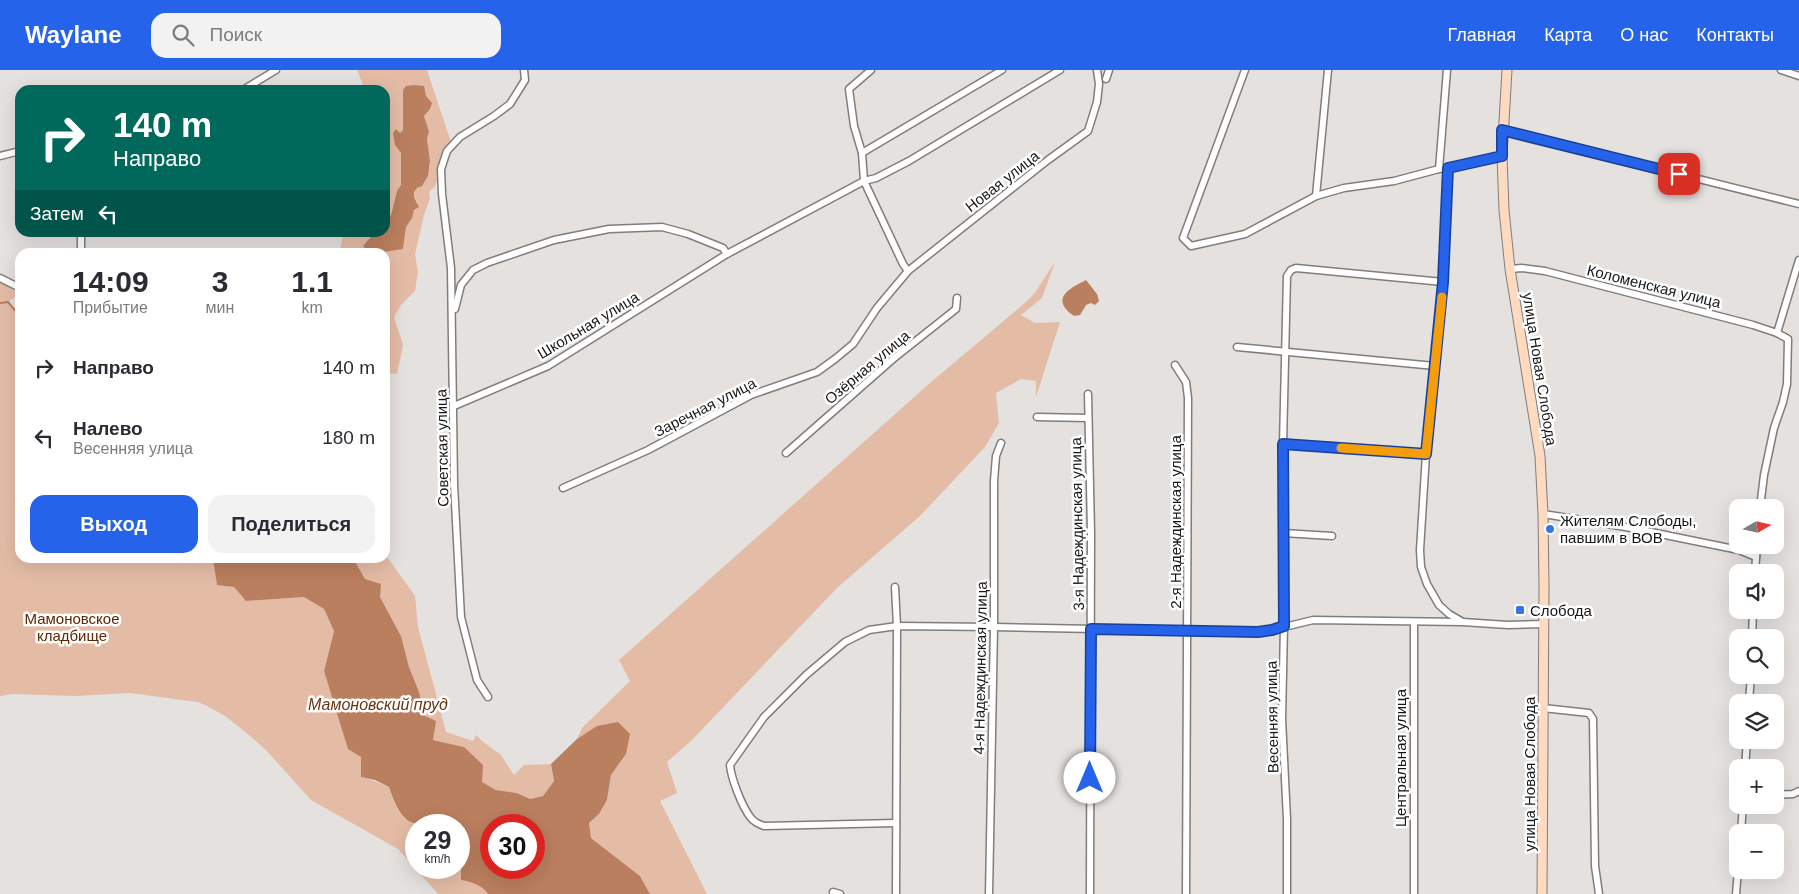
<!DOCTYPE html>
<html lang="ru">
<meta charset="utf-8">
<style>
body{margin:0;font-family:Arial,sans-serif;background:#f2f2f3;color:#2b2b33;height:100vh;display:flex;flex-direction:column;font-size:19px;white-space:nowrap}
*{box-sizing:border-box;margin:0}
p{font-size:16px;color:#7c7c81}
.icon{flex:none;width:28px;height:28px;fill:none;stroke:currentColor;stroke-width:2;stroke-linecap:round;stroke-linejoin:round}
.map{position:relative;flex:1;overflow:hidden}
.panel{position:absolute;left:15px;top:178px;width:375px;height:315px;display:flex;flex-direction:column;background:#fff;border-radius:15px;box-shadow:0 5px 20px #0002}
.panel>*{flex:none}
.guide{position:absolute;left:15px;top:15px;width:375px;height:152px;border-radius:15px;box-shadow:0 5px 20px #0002;background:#00695c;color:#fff;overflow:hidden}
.needle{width:32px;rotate:81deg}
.fabs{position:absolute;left:1729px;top:429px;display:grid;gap:10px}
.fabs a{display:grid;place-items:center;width:55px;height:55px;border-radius:10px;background:#fff;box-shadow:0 5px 20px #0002;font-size:25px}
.speed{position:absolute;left:405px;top:744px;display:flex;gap:10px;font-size:25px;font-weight:700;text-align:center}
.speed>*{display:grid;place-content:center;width:65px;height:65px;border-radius:50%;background:#fff;box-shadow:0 5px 20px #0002;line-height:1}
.speed small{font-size:12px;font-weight:400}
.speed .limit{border:8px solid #d22;background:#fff;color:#111}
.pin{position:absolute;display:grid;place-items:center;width:42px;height:42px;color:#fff;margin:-21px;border-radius:10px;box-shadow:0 2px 8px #0006}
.me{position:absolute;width:55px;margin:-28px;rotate:0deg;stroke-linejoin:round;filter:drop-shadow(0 0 4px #0008)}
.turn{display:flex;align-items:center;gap:18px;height:105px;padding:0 15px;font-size:22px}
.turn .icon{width:65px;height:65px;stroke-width:2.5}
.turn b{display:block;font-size:35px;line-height:42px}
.then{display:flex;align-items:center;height:48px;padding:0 15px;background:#0003;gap:10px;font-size:19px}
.eta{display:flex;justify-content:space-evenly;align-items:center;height:85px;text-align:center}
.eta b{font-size:30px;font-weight:700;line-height:35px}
.button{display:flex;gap:10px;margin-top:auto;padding:10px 15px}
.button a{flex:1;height:58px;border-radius:15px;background:#2563eb;color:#fff;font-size:20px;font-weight:700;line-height:58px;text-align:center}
.button a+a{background:#f2f2f3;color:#2b2b33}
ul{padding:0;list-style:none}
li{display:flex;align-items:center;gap:15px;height:70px;padding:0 15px}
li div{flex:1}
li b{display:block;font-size:19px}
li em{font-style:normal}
header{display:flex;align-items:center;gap:30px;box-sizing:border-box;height:70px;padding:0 25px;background:#2563eb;color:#fff}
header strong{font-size:24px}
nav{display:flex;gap:28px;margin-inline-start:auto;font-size:18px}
.search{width:350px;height:45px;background:#f2f2f3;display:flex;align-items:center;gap:12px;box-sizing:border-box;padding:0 18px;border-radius:15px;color:#7c7c81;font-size:19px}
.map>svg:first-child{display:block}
.green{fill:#e4bca6}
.water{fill:#ba7f5e;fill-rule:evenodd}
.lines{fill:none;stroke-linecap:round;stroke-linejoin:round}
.stream{stroke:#ba7f5e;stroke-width:2}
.street-casing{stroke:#807d7c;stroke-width:9}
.secondary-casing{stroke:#807d7c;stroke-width:11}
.street{stroke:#fff;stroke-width:6}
.secondary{stroke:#fedac1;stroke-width:9}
.route-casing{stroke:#184099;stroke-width:12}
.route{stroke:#2563eb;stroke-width:9}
.slow{stroke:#f59e0b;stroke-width:9}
.poi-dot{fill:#3477e4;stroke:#fff;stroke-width:2}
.labels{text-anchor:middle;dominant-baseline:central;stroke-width:5;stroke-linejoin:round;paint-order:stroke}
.street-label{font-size:15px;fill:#171616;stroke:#fff}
.poi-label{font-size:15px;fill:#171616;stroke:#fff;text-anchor:start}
.park-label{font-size:15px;fill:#5d2600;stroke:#fff}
.water-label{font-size:16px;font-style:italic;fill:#6d350f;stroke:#fff}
</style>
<header>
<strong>Waylane</strong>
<div class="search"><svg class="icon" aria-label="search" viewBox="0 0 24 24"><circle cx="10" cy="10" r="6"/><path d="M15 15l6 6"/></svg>Поиск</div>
<nav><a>Главная</a><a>Карта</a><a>О нас</a><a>Контакты</a></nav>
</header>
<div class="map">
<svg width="1799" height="824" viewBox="0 0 1799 824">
<rect width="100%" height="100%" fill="#e4e1df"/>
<g class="green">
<path d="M357 0H427L451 72C436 79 442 104 435 116 435 117 430 121 429 122L430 128 424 145 415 184 418 202 415 221 401 235 394 247 403 275 397 304 385 303 384 182 403 178 406 157 418 133 414 127V122L417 118 422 116 428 106 430 91 427 69 429 61 424 46 430 39 403 20V60L395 75 401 83V115L397 121 391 145 385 150V20H365Z"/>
<polygon points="343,163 374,163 363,176 367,182 340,182"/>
<polygon points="1055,192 1042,228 1021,245 1035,253 1060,252 1036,327 1036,311 1021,309 996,323 999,353 985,377 920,446 838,517 691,671 667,692 677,723 660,731 707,824 650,824 640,806 591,768 589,753 599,744 607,730 611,705 626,684 577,669 582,658 630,611 619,590 930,313 1019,238 1034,224"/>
<path d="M0 212 19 224 8 232 20 246V488H211L213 489 217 514 234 517 246 531 304 527 324 539 334 561 324 601 341 653 361 687V706L389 717C394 733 400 750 417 755L416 798H459V788H461L462 810C472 812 482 815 488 824H438L398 779 311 730 266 680 249 665 225 646 207 636 198 632 130 623 75 626 12 624 0 626Z"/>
<polygon points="385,484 415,526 418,557 446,662 473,671 476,665 483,672 501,685 514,705 524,695 551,694 554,711 543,726 530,729 517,723 496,720 481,712 464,677 433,670 419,622 409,597 401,566 380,527 380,514 365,509 353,488 385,488"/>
</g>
<g class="water">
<polygon points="414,15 424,16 426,26 432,33 430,39 424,46 429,61 427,69 430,91 428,106 422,116 417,118 414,122 414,127 419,137 414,140 412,148 406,157 403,179 384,182 367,182 363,176 374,163 385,162 385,150 391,145 397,121 401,115 401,83 395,75 393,63 396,59 400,63 403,60 403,20 406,16"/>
<path d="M1086 210 1097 224 1099 231 1095 235 1091 233 1086 235 1080 245 1074 246C1050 229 1068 219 1086 210Z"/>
<path d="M211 488H353L365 509 381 514 380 527 401 566 409 597 419 622 425 646 436 651 433 670 464 677 483 695 482 712 496 720 517 723 530 729 543 726 554 711 551 694 577 669 597 656 618 652 630 664 626 684 611 705 607 730 599 744 589 753 591 768 640 806 650 824H488C482 815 472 812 461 810V788H459V755C416 755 404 763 389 717L375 710 361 707V687L348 679 324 601 334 561 324 539 304 527 246 531 234 517 217 515 213 489ZM491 755H534V798H491Z"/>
</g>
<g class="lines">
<polyline class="stream" points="0,233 8,232 20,246"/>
<defs>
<g id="street">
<polyline points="871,0 849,19 854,56 862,83 864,111 903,194 908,201"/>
<polyline points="1245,0 1183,168 1191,176 1245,164 1316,126 1344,118 1394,111 1439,99 1502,86"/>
<polyline points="1781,0 1799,6"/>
<polyline points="1106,9 1109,0"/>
<polyline points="243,20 276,0"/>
<polyline points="1502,60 1799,134"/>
<polyline points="862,83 1002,0"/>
<polyline points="0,86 20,81"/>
<polyline points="1448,98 1443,212 1426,384 1420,480 1421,497 1427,514 1439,535 1449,544 1461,551"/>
<polyline points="1439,99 1447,0"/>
<polyline points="1316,126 1328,0"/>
<polyline points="81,182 81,162"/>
<polyline points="1510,199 1522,198 1545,201 1753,255 1777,263 1788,269 1787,314 1783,332 1774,358 1764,405 1760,438"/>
<polyline points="0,208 20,218"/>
<polyline points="455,239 461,215 473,200 487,193 554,170 609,159 662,157 688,164 723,178 727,184"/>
<polyline points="1777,263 1799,190"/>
<polyline points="1237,277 1435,296"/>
<polyline points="1175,295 1186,312 1188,328 1186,824"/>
<polyline points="1088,324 1091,462 1090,824"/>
<polyline points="454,336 548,296 727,184 864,111 876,108 909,91 1060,0"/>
<polyline points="1037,347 1088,348"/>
<polyline points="1283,374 1426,384"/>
<polyline points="786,383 893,289 956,239 957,228"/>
<polyline points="563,418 648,380 751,325 817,302 835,289 853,274 877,238 908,201 1048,90 1088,61 1097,32 1099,14 1097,0"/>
<polyline points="1543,444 1626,457 1739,480 1756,487"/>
<polyline points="1283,463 1332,466"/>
<polyline points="1755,502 1757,475"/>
<polyline points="895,517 897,556 896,824"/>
<polyline points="1752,568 1753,540"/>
<polyline points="488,627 477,610 461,547 454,414 451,198 442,124 441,99 447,81 460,67 494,46 510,34 525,10 524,0"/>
<polyline points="1749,632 1751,605"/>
<polyline points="1543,638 1589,643 1593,649 1595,796 1599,824"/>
<polyline points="1745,698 1747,670"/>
<polyline points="1775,725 1793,724 1799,721"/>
<path d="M896 753 764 756C759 754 755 753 751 748 742 737 731 708 730 695L764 647 806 605 845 572 869 560 897 556 994 557 1258 562 1272 560 1313 550 1462 552 1508 555 1543 554"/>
<polyline points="1741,762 1743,735"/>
<polyline points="833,822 840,824"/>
<polyline points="989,824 994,557 994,411 996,386 1001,373"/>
<polyline points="1287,824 1287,749 1282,649 1284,556 1283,374 1287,206 1291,200 1296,198 1443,212"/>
<polyline points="1414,824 1414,552"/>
<polyline points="1736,824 1738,800"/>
</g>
<polyline id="secondary" points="1507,0 1502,86 1504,140 1510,199 1540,386 1543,444 1544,516 1542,824"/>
</defs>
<use href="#street" class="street-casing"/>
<use href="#secondary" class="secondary-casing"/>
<use href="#street" class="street"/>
<use href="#secondary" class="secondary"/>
</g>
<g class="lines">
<defs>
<polyline id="route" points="1090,708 1091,559 1258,562 1272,560 1284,556 1283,374 1426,384 1443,212 1448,98 1502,86 1502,60 1679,104"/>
</defs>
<use href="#route" class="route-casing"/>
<use href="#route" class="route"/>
<polyline class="slow" points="1341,378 1426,384 1442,227"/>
</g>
<g class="poi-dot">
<circle cx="1550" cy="459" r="5"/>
<rect x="1515" y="535" width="10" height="10" rx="2.5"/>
</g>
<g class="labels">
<g class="street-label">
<text transform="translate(1002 111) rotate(-38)">Новая улица</text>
<text transform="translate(1654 216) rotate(14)">Коломенская улица</text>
<text transform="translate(588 255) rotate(-31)">Школьная улица</text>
<text transform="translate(867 297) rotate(-40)">Озёрная улица</text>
<text transform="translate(1540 299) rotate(81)">улица Новая Слобода</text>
<text transform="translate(705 337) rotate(-27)">Заречная улица</text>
<text transform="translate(442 378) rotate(-91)">Советская улица</text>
<text transform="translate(1175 452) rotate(-90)">2-я Надеждинская улица</text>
<text transform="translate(1077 454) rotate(-91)">3-я Надеждинская улица</text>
<text transform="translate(980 598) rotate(-89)">4-я Надеждинская улица</text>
<text transform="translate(1272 647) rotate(-91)">Весенняя улица</text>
<text transform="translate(1400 688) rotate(-90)">Центральная улица</text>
<text transform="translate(1529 704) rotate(-90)">улица Новая Слобода</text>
</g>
<g class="poi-label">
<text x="1560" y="450">Жителям Слободы,<tspan x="1560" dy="17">павшим в ВОВ</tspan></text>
<text x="1530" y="540">Слобода</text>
</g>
<g class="park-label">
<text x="72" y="548">Мамоновское<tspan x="72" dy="17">кладбище</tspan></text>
</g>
<g class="water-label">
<text x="378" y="634">Мамоновский пруд</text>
</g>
</g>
</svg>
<div class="fabs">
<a><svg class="needle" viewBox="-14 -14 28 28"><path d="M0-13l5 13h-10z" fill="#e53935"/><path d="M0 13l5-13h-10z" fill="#7c7c81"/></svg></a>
<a><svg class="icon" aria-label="sound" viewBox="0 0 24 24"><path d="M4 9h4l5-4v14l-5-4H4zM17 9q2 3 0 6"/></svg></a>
<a><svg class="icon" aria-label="search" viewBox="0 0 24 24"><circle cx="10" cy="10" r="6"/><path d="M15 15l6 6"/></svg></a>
<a><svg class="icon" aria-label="layers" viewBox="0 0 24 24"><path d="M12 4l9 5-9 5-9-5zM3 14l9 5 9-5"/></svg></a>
<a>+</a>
<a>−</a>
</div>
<div class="speed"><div>29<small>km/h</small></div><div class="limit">30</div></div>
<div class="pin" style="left:1679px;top:104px;background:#d93025"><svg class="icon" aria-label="arrive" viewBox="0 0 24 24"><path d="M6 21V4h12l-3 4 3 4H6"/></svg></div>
<svg class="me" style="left:1090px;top:708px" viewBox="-20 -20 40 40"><circle r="19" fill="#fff"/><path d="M0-13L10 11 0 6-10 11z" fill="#2563eb"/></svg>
<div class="guide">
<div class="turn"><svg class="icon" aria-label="right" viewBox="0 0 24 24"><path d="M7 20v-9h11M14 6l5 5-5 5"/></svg><div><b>140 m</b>Направо</div></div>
<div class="then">Затем<svg class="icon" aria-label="left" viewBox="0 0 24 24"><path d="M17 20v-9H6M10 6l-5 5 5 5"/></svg></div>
</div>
<section class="panel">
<div class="eta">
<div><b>14:09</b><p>Прибытие</p></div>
<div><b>3</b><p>мин</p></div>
<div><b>1.1</b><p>km</p></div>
</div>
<ul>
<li><svg class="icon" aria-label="right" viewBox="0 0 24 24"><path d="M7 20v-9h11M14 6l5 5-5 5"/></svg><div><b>Направо</b></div><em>140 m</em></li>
<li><svg class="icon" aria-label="left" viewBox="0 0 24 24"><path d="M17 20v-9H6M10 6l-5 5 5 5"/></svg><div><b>Налево</b><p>Весенняя улица</p></div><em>180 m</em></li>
</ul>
<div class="button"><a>Выход</a><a>Поделиться</a></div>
</section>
</div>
